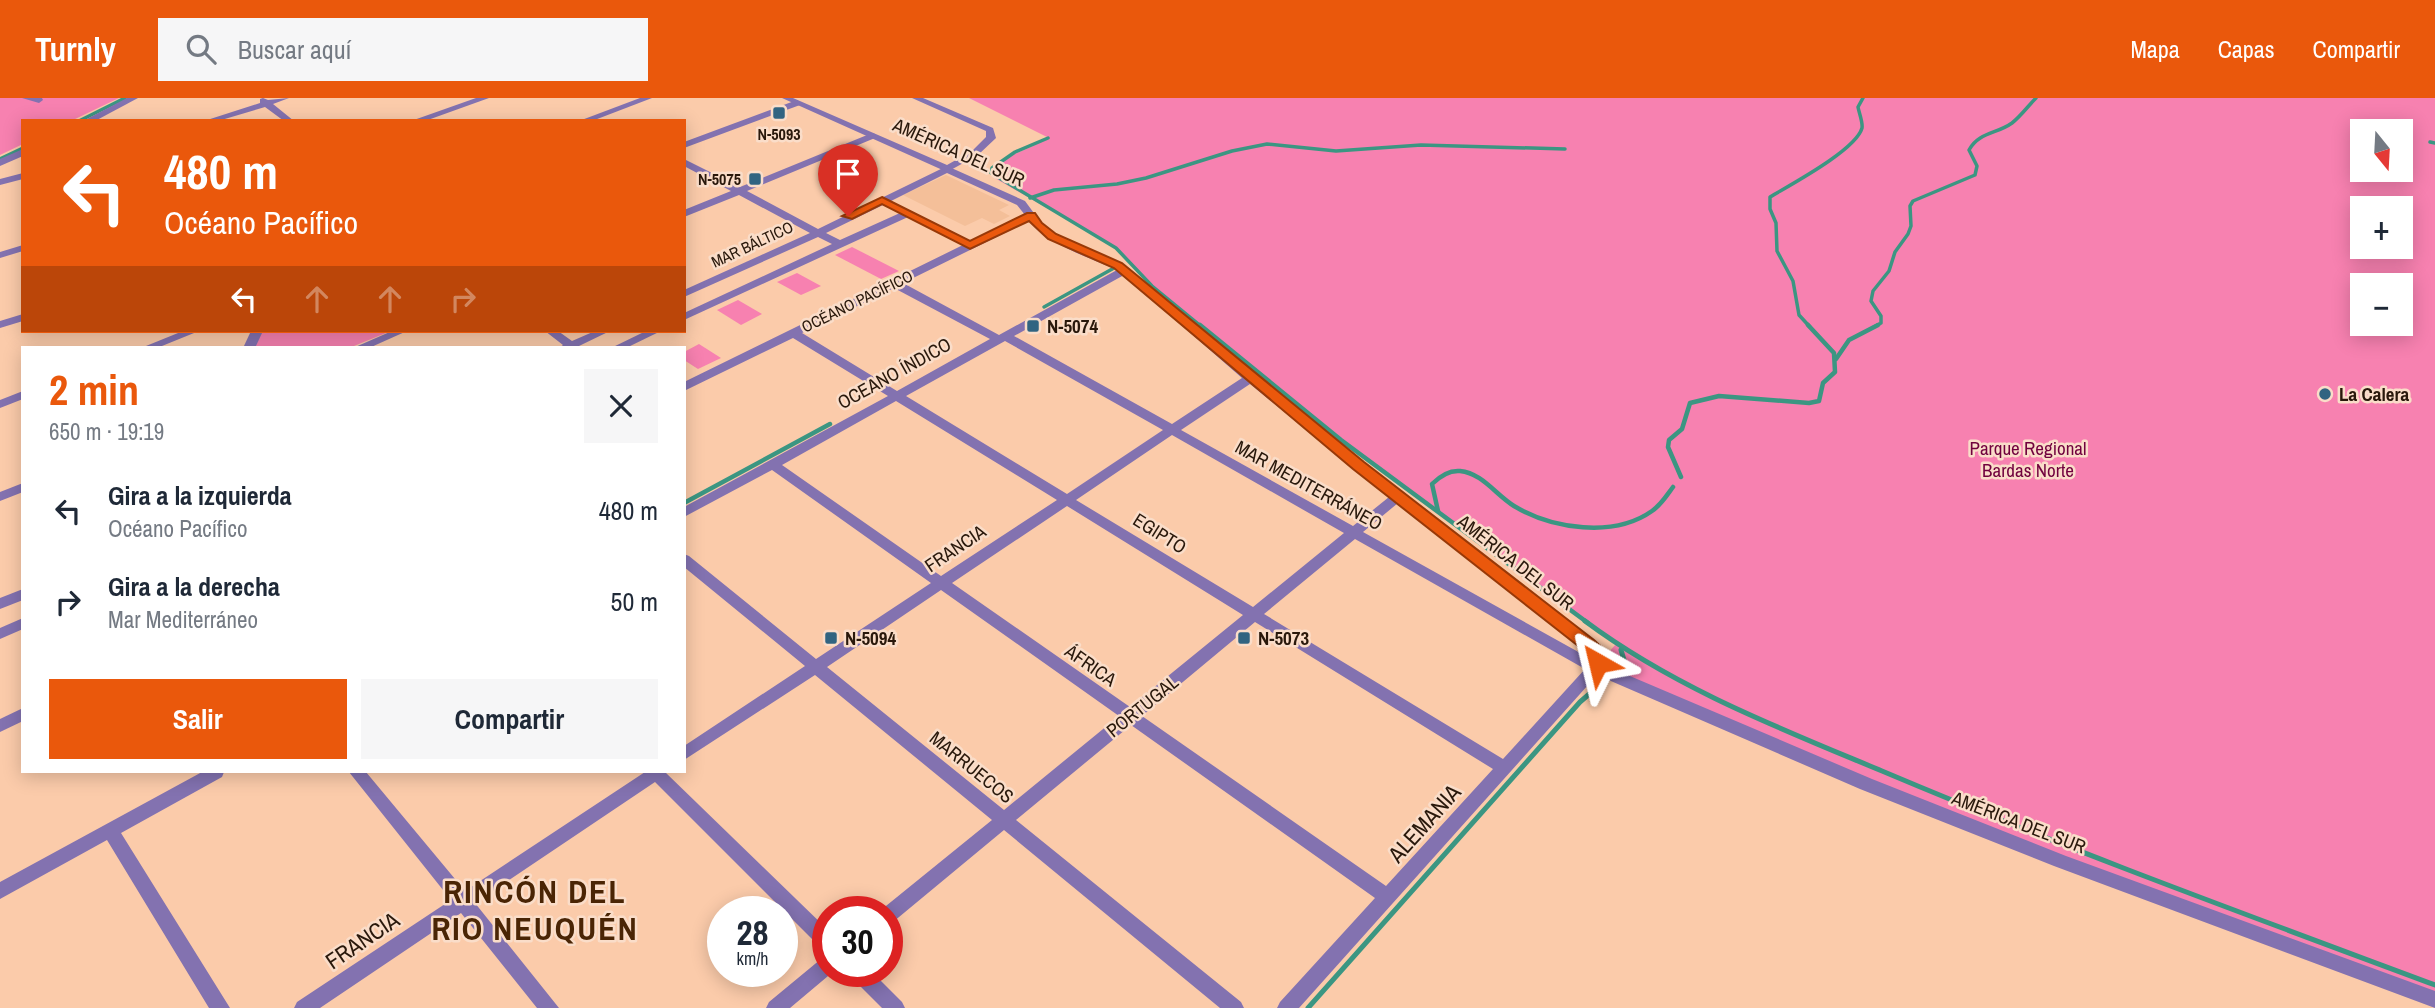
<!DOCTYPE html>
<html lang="es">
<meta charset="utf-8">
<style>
body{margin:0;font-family:"Archivo Narrow",sans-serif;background:#f6f6f7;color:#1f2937;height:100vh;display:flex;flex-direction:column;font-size:26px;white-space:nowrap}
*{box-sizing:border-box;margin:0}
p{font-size:23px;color:#747a83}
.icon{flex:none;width:38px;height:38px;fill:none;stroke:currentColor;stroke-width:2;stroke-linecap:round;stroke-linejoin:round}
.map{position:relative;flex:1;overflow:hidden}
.drawer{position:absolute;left:21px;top:248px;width:665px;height:427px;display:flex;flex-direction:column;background:#fff;border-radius:0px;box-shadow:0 4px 18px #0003}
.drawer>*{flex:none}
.banner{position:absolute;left:21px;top:21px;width:665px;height:214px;border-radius:0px;box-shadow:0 4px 18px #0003;background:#ea580c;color:#fff;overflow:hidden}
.needle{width:46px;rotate:162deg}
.buttons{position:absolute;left:2350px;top:21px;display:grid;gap:14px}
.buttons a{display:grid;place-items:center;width:63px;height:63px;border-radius:0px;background:#fff;box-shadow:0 4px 18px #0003;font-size:35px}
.speed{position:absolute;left:707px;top:798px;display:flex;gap:14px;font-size:35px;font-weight:700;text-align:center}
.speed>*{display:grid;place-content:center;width:91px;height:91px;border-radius:50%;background:#fff;box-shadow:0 4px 18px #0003;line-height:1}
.speed small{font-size:18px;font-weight:400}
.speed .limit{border:10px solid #d22;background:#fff;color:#111}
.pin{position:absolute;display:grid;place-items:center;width:60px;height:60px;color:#fff;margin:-72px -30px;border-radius:50% 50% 50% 0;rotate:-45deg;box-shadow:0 0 7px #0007}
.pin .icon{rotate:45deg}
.me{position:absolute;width:77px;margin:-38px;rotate:323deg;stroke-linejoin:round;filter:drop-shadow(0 0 5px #0008)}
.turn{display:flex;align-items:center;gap:24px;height:147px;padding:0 28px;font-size:32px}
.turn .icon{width:91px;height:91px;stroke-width:2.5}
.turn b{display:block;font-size:49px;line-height:60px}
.lanes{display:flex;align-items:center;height:66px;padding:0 28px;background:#0003;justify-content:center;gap:35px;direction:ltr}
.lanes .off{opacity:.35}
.round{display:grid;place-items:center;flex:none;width:74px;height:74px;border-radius:0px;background:#f6f6f7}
.overview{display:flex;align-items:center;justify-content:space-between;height:119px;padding:0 28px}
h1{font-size:42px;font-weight:700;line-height:52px;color:#ea580c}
.cta{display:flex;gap:14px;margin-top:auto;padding:14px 28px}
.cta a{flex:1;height:80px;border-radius:0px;background:#ea580c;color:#fff;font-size:28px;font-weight:700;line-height:80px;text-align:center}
.cta a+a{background:#f6f6f7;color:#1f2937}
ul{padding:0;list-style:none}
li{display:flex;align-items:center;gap:21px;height:91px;padding:0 28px}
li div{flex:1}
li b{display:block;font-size:26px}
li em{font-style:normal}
header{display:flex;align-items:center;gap:42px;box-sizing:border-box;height:98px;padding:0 35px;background:#ea580c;color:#fff}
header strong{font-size:33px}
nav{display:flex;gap:38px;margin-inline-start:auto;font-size:24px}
.search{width:490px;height:63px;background:#f6f6f7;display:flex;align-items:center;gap:18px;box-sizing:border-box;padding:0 24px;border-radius:0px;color:#747a83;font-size:26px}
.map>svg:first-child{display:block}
.built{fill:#f4bf99}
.green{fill:#f781b0;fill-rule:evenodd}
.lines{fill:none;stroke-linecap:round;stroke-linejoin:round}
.stream-far2{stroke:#3b9682;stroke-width:3.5}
.stream-far1{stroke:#3b9682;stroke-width:4.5}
.stream{stroke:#3b9682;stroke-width:5}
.minor{fill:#8372b0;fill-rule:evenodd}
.tertiary{fill:#8372b0;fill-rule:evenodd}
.route{fill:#ea580c;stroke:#983908;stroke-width:2}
.poi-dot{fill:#316481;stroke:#faddc9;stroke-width:2.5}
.labels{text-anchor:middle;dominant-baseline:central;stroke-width:5;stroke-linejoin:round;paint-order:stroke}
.far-poi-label{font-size:16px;font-weight:bold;fill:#29180b;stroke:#faddc9}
.far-street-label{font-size:16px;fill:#29180b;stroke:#faddc9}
.street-label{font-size:19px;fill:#29180b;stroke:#faddc9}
.poi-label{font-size:19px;font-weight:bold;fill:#29180b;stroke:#faddc9;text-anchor:start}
.park-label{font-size:19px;fill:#71013e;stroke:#faddc9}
.near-street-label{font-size:23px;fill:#29180b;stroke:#faddc9}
.near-district-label{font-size:32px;font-weight:bold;letter-spacing:2px;fill:#4a2505;stroke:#faddc9}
</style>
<header>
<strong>Turnly</strong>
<div class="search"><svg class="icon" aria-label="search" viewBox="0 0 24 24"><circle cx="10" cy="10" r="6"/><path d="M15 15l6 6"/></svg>Buscar aquí</div>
<nav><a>Mapa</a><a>Capas</a><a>Compartir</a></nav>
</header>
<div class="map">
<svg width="2435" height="910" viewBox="0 0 2435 910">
<rect width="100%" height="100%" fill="#fbcbaa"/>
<polygon class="built" points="946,77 1009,107 999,112 1010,118 994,126 982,120 965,128 903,97"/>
<g class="green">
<polygon points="0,0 119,0 71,23 23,23 23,46 0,57"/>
<path d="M969 0H2435V902L2060 763 1595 570 1616 546 1341 342 1152 188 1116 150 993 79 991 72C1006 54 1030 54 1047 39ZM2362 33H2401V72H2362ZM2362 110H2401V149H2362ZM2362 187H2401V226H2362Z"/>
<polygon points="852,149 899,173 881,181 835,157"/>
<polygon points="797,175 821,188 801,197 777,184"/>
<polygon points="738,202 762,216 741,227 717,212"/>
<polygon points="261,233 391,233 349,250 252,250"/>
<polygon points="699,246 721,260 698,271 684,262 684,254"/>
</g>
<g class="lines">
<g class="stream-far2">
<polyline points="79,23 125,0"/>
<polyline points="1048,40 1015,54 992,70 991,75 1116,150 1152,188 1202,229"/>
<polyline points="2430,44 2435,45"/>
<polyline points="0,61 23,50"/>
<polyline points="1030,100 1054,92 1117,86 1146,80 1232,53 1267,46 1336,53 1421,47 1565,51"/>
<polyline points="1044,209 1114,170"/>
<path d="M1810 229 1799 217 1793 183 1777 153 1776 125 1770 111V99C1790 87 1856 52 1862 30 1863 24 1859 15 1858 9L1863 0"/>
<path d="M1874 229 1881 225V218L1871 203 1873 193 1889 173 1895 154 1908 136 1911 128 1910 108 1913 103 1975 77 1977 68 1969 52C1979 34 1997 36 2012 25 2021 18 2028 8 2036 0"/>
</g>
<g class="stream-far1">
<polyline points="1200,227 1341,342 1588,525"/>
<polyline points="1836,261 1849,242 1878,227"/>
<polyline points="1681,379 1668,349 1669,342 1682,331 1690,305 1719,298 1809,305 1819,303 1823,285 1835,274 1834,255 1808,227"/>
<polyline points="684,405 830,326"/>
<path d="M1438 413 1432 386C1440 378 1449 372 1460 373 1482 375 1496 397 1514 408 1552 431 1614 440 1652 413 1661 407 1667 397 1673 389"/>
</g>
<g class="stream">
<path d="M1585 523C1675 590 1779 630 1882 673 2064 750 2250 818 2435 887"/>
<polyline points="1615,573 1624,562 1621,552"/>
<polyline points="1308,910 1580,604 1602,585"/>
</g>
<g class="minor">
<polygon points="22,0 42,0 43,2 39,5"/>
<polygon points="127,0 138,0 95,23 83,23"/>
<polygon points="263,0 268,2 289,0 273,6 294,23 284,23 265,9 218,23 204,23 260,5 260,1"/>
<polygon points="476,0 489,0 425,23 411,23"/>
<polygon points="640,0 652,0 592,23 579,23"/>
<polygon points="797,2 801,5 800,7 684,50 684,44"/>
<path d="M872 35 875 36V40L747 93 818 131 947 68 1025 103 1042 126 1056 136 1129 170 1254 277 1363 365 1598 546 1607 560 1604 567 1872 681 2066 758 2435 893V910L2054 768 1860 691 1597 577 1299 910H1277L1280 904 1375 800 1131 627 1016 722 1241 904 1244 910H1220L1004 732 893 824 887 826V814L881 812 992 722 815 577 684 662V648L805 568 684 469V456L689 458 816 561 931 485 772 372 684 419V409L888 298 793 240 684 293V284L963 147 908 119 684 222V215L832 146 818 139 684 199V192L810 135 739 97 684 119V112L731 93 684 68V61L740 89ZM947 75 1017 107 1025 117 971 143 891 103ZM883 107 900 115 840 142 826 135ZM1029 123C1046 146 1091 160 1117 172L999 237 903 185ZM1124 177 1242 280 1172 326 1014 238ZM894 190 990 241 897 293 802 235ZM1005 243 1163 332 1067 396 906 298ZM1250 286 1389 399 1353 428 1181 332ZM896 303 1057 402 941 478 782 367ZM1172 337 1344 435 1253 509 1076 402ZM1398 405 1588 554 1591 561 1363 434ZM1067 408 1243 517 1130 609 952 485ZM1355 441 1585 571 1503 661 1264 516ZM941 492 1119 618 1004 712 827 569ZM1255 524 1493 671 1386 788 1142 618Z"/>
<polygon points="23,51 23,58 0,68 0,61"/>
<polygon points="23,75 23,81 0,87 0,81"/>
<polygon points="23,147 23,153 0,160 0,154"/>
<polygon points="23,216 23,223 0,230 0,223"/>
<polygon points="183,233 199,233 157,250 141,250"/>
<polygon points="251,233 263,233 255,250 243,250"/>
<polygon points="392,233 407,233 369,250 353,250"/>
<polygon points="545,233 558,233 572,243 595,233 610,233 579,248 581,250 559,250 563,247"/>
<polygon points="646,233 661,233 626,250 611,250"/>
<polygon points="23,293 23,301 0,310 0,302"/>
<polygon points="23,385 23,394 0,403 0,394"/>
<polygon points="23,491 23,502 0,511 0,500"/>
<polygon points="23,520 23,531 0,541 0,530"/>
<polygon points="23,610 23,623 0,634 0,621"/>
<polygon points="202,674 224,674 222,679 121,735 230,910 209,910 107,742 0,801 0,784"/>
<polygon points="349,674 366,674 465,793 645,674 665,674 828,832 828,852 821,850 655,684 475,805 559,910 537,910 461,815 320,910 294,910 297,904 451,802"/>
<polygon points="828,859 828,873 834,873 790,910 766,910 769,904 821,861"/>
<polygon points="849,873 871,873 902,904 905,910 882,910 851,879"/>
</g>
<polygon class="tertiary" points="782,0 793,0 947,67 972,53 986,39 986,33 912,0 923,0 993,30 996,40 978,57 947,74"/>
</g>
<path class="route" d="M882 99 970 143 1027 115H1035L1042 125 1056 136 1122 165 1364 364 1594 542C1602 549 1611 558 1605 569H1592L1589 557 1582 551 1353 371 1114 170 1048 141 1029 123 970 151 882 106 852 121 842 118Z"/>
<g class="poi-dot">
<rect x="772" y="8" width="14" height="14" rx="3.5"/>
<rect x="748" y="74" width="14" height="14" rx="3.5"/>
<rect x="1026" y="221" width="14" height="14" rx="3.5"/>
<circle cx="2325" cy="296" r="7"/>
<rect x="824" y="533" width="14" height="14" rx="3.5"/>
<rect x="1237" y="533" width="14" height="14" rx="3.5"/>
</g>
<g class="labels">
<g class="far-poi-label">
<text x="779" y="36">N-5093</text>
<text x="741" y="81" text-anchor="end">N-5075</text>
</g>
<g class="far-street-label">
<text transform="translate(752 146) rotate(-25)">MAR BÁLTICO</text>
<text transform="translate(857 203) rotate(-26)">OCÉANO PACÍFICO</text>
</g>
<g class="street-label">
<text transform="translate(959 54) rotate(24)">AMÉRICA DEL SUR</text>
<text transform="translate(894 275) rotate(-29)">OCEANO ÍNDICO</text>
<text transform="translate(1309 387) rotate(29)">MAR MEDITERRÁNEO</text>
<text transform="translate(1160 435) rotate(32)">EGIPTO</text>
<text transform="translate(955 450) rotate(-34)">FRANCIA</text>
<text transform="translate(1516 464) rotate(38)">AMÉRICA DEL SUR</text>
<text transform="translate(1091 567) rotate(35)">ÁFRICA</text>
<text transform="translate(1142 608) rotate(-39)">PORTUGAL</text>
<text transform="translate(972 669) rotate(39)">MARRUECOS</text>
<text transform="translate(2019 724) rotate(21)">AMÉRICA DEL SUR</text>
</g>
<g class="poi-label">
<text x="1047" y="228">N-5074</text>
<text x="2339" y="296">La Calera</text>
<text x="845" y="540">N-5094</text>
<text x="1258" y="540">N-5073</text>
</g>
<g class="park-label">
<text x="2028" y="350">Parque Regional<tspan x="2028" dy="22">Bardas Norte</tspan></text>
</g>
<g class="near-street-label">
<text transform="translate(1424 725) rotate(-48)">ALEMANIA</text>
<text transform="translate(362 842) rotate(-34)">FRANCIA</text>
</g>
<g class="near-district-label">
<text x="535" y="793">RINCÓN DEL<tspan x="535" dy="37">RIO NEUQUÉN</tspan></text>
</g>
</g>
</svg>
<div class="buttons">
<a><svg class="needle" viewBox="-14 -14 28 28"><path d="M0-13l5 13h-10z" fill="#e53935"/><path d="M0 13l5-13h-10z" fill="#747a83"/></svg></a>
<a>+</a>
<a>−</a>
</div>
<div class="speed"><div>28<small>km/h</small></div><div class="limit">30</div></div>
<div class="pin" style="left:848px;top:118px;background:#d93025"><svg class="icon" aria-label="arrive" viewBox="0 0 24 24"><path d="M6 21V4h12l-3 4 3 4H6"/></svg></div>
<svg class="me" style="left:1598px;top:565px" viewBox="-20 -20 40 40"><path d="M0-17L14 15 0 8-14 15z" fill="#ea580c" stroke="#fff" stroke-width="4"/></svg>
<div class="banner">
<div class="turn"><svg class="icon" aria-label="left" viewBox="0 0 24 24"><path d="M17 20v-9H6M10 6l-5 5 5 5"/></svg><div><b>480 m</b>Océano Pacífico</div></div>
<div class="lanes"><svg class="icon" aria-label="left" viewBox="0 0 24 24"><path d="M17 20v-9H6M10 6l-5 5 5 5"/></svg><svg class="icon off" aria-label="ahead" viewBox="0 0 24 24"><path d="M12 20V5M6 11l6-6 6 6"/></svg><svg class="icon off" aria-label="ahead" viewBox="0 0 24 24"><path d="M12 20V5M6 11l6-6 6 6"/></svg><svg class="icon off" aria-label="right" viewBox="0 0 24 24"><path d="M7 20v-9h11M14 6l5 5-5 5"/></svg></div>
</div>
<section class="drawer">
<div class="overview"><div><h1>2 min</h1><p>650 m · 19:19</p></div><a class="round"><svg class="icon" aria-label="close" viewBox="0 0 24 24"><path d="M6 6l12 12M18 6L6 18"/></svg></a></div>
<ul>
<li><svg class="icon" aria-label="left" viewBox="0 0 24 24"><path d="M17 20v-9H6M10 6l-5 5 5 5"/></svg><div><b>Gira a la izquierda</b><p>Océano Pacífico</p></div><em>480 m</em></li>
<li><svg class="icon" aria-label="right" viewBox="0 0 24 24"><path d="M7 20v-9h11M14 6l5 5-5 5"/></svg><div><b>Gira a la derecha</b><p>Mar Mediterráneo</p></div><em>50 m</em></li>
</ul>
<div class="cta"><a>Salir</a><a>Compartir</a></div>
</section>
</div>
